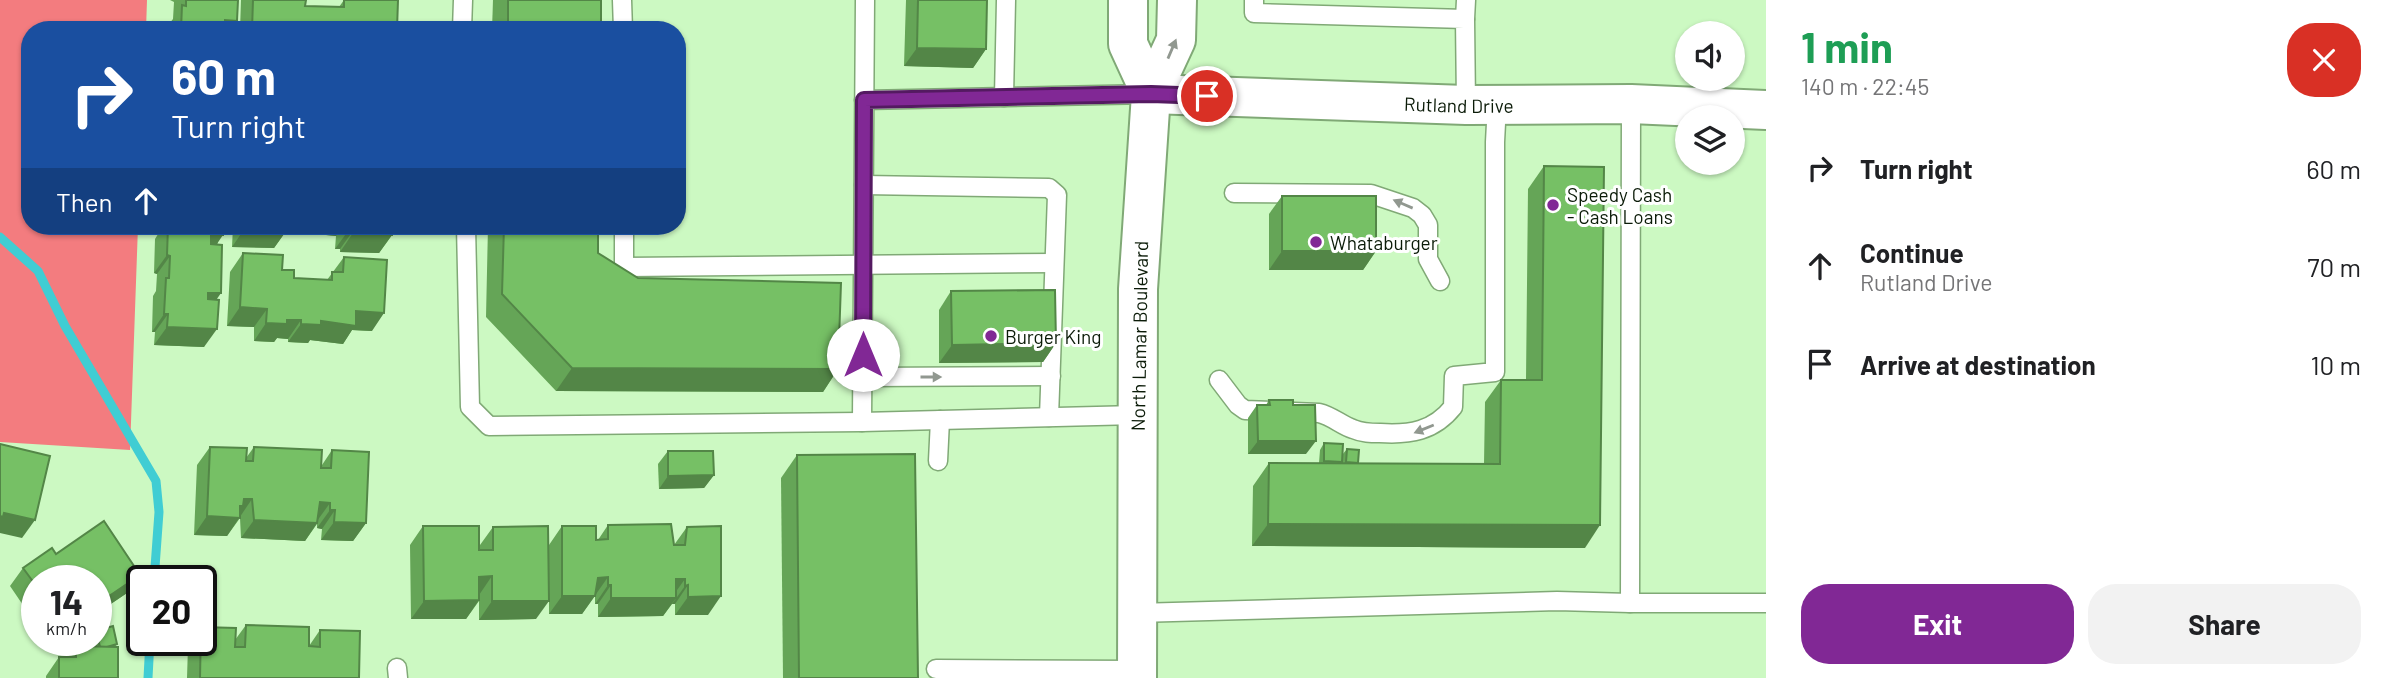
<!DOCTYPE html>
<meta charset="utf-8">
<style>
body{margin:0;font-family:Barlow,sans-serif;background:#f2f2f2;color:#202124;height:100vh;display:flex;flex-direction:column;font-size:26px;white-space:nowrap}
*{box-sizing:border-box;margin:0}
p{font-size:23px;color:#757577}
.icon{flex:none;width:38px;height:38px;fill:none;stroke:currentColor;stroke-width:2;stroke-linecap:round;stroke-linejoin:round}
.map{position:relative;flex:1;overflow:hidden}
.sheet{display:flex;flex-direction:column;background:#fff;width:630px}
.sheet>*{flex:none}
.guide{position:absolute;left:21px;top:21px;width:665px;height:214px;border-radius:28px;box-shadow:0 2px 5px #0004;background:#1a4fa0;color:#fff;overflow:hidden}
.tools{position:absolute;left:1675px;top:21px;display:grid;gap:14px}
.tools a{display:grid;place-items:center;width:70px;height:70px;border-radius:50%;background:#fff;box-shadow:0 2px 5px #0004;font-size:35px}
.speed{position:absolute;left:21px;top:565px;display:flex;gap:14px;font-size:35px;font-weight:700;text-align:center}
.speed>*{display:grid;place-content:center;width:91px;height:91px;border-radius:50%;background:#fff;box-shadow:0 2px 5px #0004;line-height:1}
.speed small{font-size:18px;font-weight:400}
.speed .limit{border:4px solid #111;border-radius:10px;background:#fff;color:#111}
.pin{position:absolute;display:grid;place-items:center;width:60px;height:60px;color:#fff;margin:-30px;border:4px solid #fff;border-radius:50%;box-shadow:0 2px 7px #0007}
.me{position:absolute;width:77px;margin:-38px;rotate:0deg;stroke-linejoin:round;filter:drop-shadow(0 0 5px #0008)}
.turn{display:flex;align-items:center;gap:24px;height:147px;padding:0 35px;font-size:32px}
.turn .icon{width:91px;height:91px;stroke-width:2.5}
.turn b{display:block;font-size:49px;line-height:60px}
.then{display:flex;align-items:center;height:66px;padding:0 35px;background:#0003;gap:14px;font-size:26px}
.round{display:grid;place-items:center;flex:none;width:74px;height:74px;border-radius:28px;background:#f2f2f2}
.summary{display:flex;align-items:center;justify-content:space-between;height:119px;padding:0 35px}
h1{font-size:42px;font-weight:700;line-height:52px;color:#1e9e55}
.action{display:flex;gap:14px;margin-top:auto;padding:14px 35px}
.action a{flex:1;height:80px;border-radius:28px;background:#812895;color:#fff;font-size:28px;font-weight:700;line-height:80px;text-align:center}
.action a+a{background:#f2f2f2;color:#202124}
ul{padding:0;list-style:none}
li{display:flex;align-items:center;gap:21px;height:98px;padding:0 35px}
li div{flex:1}
li b{display:block;font-size:26px}
li em{font-style:normal}
main{display:flex;flex:1;min-height:0}
.map>svg:first-child{display:block}
.forest{fill:#f37c7f}
.lines{fill:none;stroke-linecap:round;stroke-linejoin:round}
.stream{stroke:#40cdd3;stroke-width:9}
.service-casing{stroke:#80a976;stroke-width:21}
.tertiary-casing{stroke:#80a976;stroke-width:42}
.primary-casing{stroke:#80a976;stroke-width:42}
.service{stroke:#fff;stroke-width:18}
.tertiary{stroke:#fff;stroke-width:38}
.primary{stroke:#fff;stroke-width:38}
.wall{fill:#65a557}
.shaded-wall{fill:#538647}
.building{fill:#76c065;stroke:#538647;stroke-width:2}
.oneway{fill:#919890}
.route-casing{stroke:#541a61;stroke-width:18}
.route{stroke:#812895;stroke-width:12}
.poi-dot{fill:#812895;stroke:#fff;stroke-width:2.5}
.labels{text-anchor:middle;dominant-baseline:central;stroke-width:6;stroke-linejoin:round;paint-order:stroke}
.street-label{font-size:19px;fill:#0b1b08;stroke:#fff}
.poi-label{font-size:19px;fill:#0b1b08;stroke:#fff;text-anchor:start}
</style>
<main>
<div class="map">
<svg width="1766" height="678" viewBox="0 0 1766 678">
<rect width="100%" height="100%" fill="#ccf9c2"/>
<polygon class="forest" points="0,0 147,0 146,30 30,30 30,226 138,226 130,450 0,442"/>
<g class="lines">
<g class="stream">
<polyline points="0,237 38,271 65,326 156,481 159,512 154,581"/>
<polyline points="148,678 150,640"/>
</g>
<defs>
<g id="service">
<polyline points="622,0 623,30"/>
<polyline points="1254,0 1254,13 1465,19 1466,105"/>
<polyline points="1465,19 1466,0"/>
<polyline points="462,30 463,0"/>
<polyline points="1004,97 1006,0"/>
<polyline points="864,100 1151,94"/>
<polyline points="1631,104 1630,603 1766,603"/>
<polyline points="864,185 1049,188 1057,195 1049,417"/>
<polyline points="1234,193 1371,194 1413,208 1422,215 1428,225 1428,259 1440,281"/>
<polyline points="466,226 470,407 489,426 862,422 1137,415"/>
<polyline points="624,226 624,267 1054,263"/>
<polyline points="863,377 1051,376"/>
<path d="M1219 380 1238 405 1245 410 1319 413C1332 416 1341 425 1353 429 1362 433 1371 433 1380 433 1410 435 1434 431 1453 407L1454 376 1495 372V142L1497 104"/>
<polyline points="862,422 865,0"/>
<polyline points="938,461 940,420"/>
<polyline points="1137,613 1557,601 1630,603"/>
<polyline points="397,668 398,678"/>
<polyline points="936,669 1137,670"/>
</g>
<g id="tertiary">
<path id="s1" d="M1151 94 1466 105 1631 104 1766 110"/>
</g>
<g id="primary">
<polyline points="1128,0 1128,44 1151,94 1138,289 1137,678"/>
<polyline points="1151,94 1176,40 1177,0"/>
</g>
</defs>
<use href="#service" class="service-casing"/>
<use href="#tertiary" class="tertiary-casing"/>
<use href="#primary" class="primary-casing"/>
<use href="#service" class="service"/>
<use href="#tertiary" class="tertiary"/>
<use href="#primary" class="primary"/>
</g>
<g class="wall">
<polygon points="170,0 238,0 233,27 235,30 169,30 169,24 173,19 174,2"/>
<polygon points="241,0 306,0 305,6 339,7 344,0 397,30 240,30"/>
<polygon points="493,0 601,0 601,30 492,30"/>
<polygon points="906,0 987,0 986,49 973,68 904,66"/>
<polygon points="1544,166 1585,548 1252,546 1253,486 1269,463 1319,463 1320,450 1324,443 1342,455 1347,449 1358,463 1484,464 1485,402 1501,380 1526,380 1528,189"/>
<polygon points="1282,196 1376,251 1363,270 1269,270 1269,214"/>
<polygon points="160,226 223,226 217,245 216,300 204,347 154,345 155,332 152,332 153,296 156,291 157,274 154,273 155,239 160,231"/>
<polygon points="233,226 393,226 392,235 379,253 340,252 340,249 335,249 336,236 326,235 326,228 291,227 286,234 284,234 274,248 232,247"/>
<polygon points="488,226 598,226 598,253 638,278 838,369 823,392 556,391 486,317"/>
<polygon points="243,253 282,270 294,278 327,280 344,257 372,331 352,330 343,344 310,340 308,343 288,342 288,339 277,338 274,342 254,341 254,327 227,326 230,272"/>
<polygon points="951,291 1056,343 1043,362 939,363 939,310"/>
<polygon points="1269,400 1293,405 1306,454 1248,454 1248,418 1257,405 1266,405"/>
<polygon points="210,447 246,458 254,447 322,465 332,450 366,523 353,541 321,540 322,529 317,528 317,524 305,541 241,538 240,518 227,536 194,535 197,465"/>
<polygon points="668,451 714,475 704,488 659,489 658,464"/>
<polygon points="797,455 918,678 783,678 781,478"/>
<polygon points="608,525 674,545 687,527 708,615 675,615 675,604 672,604 663,616 598,617 598,604 595,604 595,596 582,614 549,614 549,545 562,526 598,540"/>
<polygon points="423,526 479,550 480,550 480,545 493,527 536,619 479,620 479,601 466,619 411,619 410,545"/>
<polygon points="56,554 140,575 127,593 96,614 96,581 37,581 37,604 27,611 10,586 23,568"/>
<polygon points="246,625 309,646 320,630 359,678 187,678 188,646 192,640 235,640"/>
<polygon points="96,631 117,644 115,647 118,678 46,678 46,676 59,657 68,657 76,646 94,647 92,640 96,640"/>
</g>
<g class="shaded-wall">
<polygon points="225,20 237,21 231,30 218,30"/>
<polygon points="917,48 986,49 973,68 904,66"/>
<polygon points="281,226 327,226 326,228 291,227 286,234 284,234 274,248 232,247 245,228"/>
<polygon points="333,226 343,226 336,236 326,235"/>
<polygon points="348,231 353,231 340,249 335,249"/>
<polygon points="353,233 392,235 379,253 340,252"/>
<polygon points="211,235 223,235 210,254"/>
<polygon points="1282,251 1376,251 1363,270 1269,270"/>
<polygon points="167,255 170,256 157,274 154,273"/>
<polygon points="208,293 221,293 208,312"/>
<polygon points="240,307 267,309 254,327 227,326"/>
<polygon points="356,311 384,313 372,331 352,330 343,344 310,340 308,343 288,342 301,324 321,321"/>
<polygon points="164,314 168,314 155,332 152,332"/>
<polygon points="287,320 301,320 288,339 277,338 274,342 254,341 266,323"/>
<polygon points="167,327 217,329 204,347 154,345"/>
<polygon points="1056,343 1043,362 939,363 952,345"/>
<polygon points="572,368 838,369 823,392 556,391"/>
<polygon points="1258,441 1316,441 1306,454 1248,454"/>
<polygon points="714,475 704,488 659,489 668,476"/>
<polygon points="244,499 252,499 227,536 194,535 207,516"/>
<polygon points="320,502 330,503 317,521"/>
<polygon points="330,510 335,510 322,529 317,528"/>
<polygon points="4,513 35,520 22,538 0,533 0,516"/>
<polygon points="254,520 317,523 305,541 241,538"/>
<polygon points="334,522 366,523 353,541 321,540"/>
<polygon points="1268,524 1600,525 1585,548 1252,546"/>
<polygon points="140,575 127,593 96,614 96,605"/>
<polygon points="492,576 479,595 479,577"/>
<polygon points="608,577 582,614 549,614 562,596 598,578"/>
<polygon points="676,579 685,579 672,597"/>
<polygon points="608,585 611,585 598,604 595,604"/>
<polygon points="688,585 675,604 672,604 685,586"/>
<polygon points="721,596 708,615 675,615 688,597"/>
<polygon points="37,597 37,604 27,611"/>
<polygon points="611,598 676,598 663,616 598,617"/>
<polygon points="479,600 466,619 411,619 424,601"/>
<polygon points="492,601 549,601 536,619 479,620"/>
</g>
<g class="building">
<polygon points="186,0 238,0 237,21 225,20 225,26 235,27 235,30 181,30 182,5 186,6"/>
<polygon points="253,0 306,0 305,6 344,7 344,0 398,0 397,30 252,30"/>
<rect x="508" y="0" width="93" height="30"/>
<polygon points="918,0 987,0 986,49 917,48"/>
<polygon points="1544,166 1604,167 1600,525 1268,524 1269,463 1500,464 1501,380 1542,380"/>
<rect x="1282" y="196" width="94" height="55"/>
<polygon points="168,226 223,226 223,235 211,235 211,244 222,245 221,293 208,293 208,299 219,300 217,329 167,327 168,314 164,314 166,278 169,278 170,256 167,255"/>
<polygon points="245,226 287,226 287,230 245,228"/>
<polygon points="348,226 393,226 392,235 353,233 353,231 348,231"/>
<polygon points="504,226 598,226 598,253 638,278 841,283 838,369 572,368 502,294"/>
<polygon points="243,253 283,255 282,270 294,270 294,278 332,280 332,272 343,272 344,257 387,260 384,313 356,311 356,326 321,321 321,325 301,324 301,320 287,320 287,324 266,323 267,309 240,307"/>
<polygon points="1055,290 1056,343 952,345 951,291"/>
<polygon points="1269,400 1293,400 1293,405 1315,405 1316,441 1258,441 1257,405 1270,405"/>
<polygon points="1324,443 1343,444 1342,462 1324,461"/>
<polygon points="0,444 50,456 35,520 4,513 3,517 0,516"/>
<polygon points="210,447 247,448 246,461 253,461 254,447 322,450 321,468 331,468 332,450 369,452 366,523 334,522 335,510 330,510 330,503 320,502 317,523 254,520 252,499 244,499 243,506 240,506 240,518 207,516"/>
<polygon points="1347,449 1359,450 1358,463 1346,462"/>
<polygon points="668,451 713,451 714,475 668,476"/>
<polygon points="915,454 918,678 799,678 797,455"/>
<polygon points="104,521 140,575 96,605 96,581 64,581 62,578 57,581 37,581 37,587 23,568 52,548 56,554"/>
<polygon points="671,524 674,545 685,545 687,527 721,526 721,596 688,597 688,585 685,586 685,579 676,579 676,598 611,598 611,585 608,585 608,577 598,578 595,596 562,596 562,526 596,526 596,540 608,539 608,525"/>
<polygon points="423,526 479,526 479,550 493,550 493,527 548,526 549,601 492,601 492,576 479,577 479,600 424,601"/>
<polygon points="246,625 309,627 309,646 320,647 320,630 360,631 359,678 200,678 201,627 236,628 235,647 245,647"/>
<polygon points="113,626 117,644 107,647 100,647 96,631"/>
<polygon points="76,646 118,647 118,678 59,678 59,657 76,657"/>
</g>
<defs><path id="oneway-solid" d="M-6-.8H1V-3.2L6.5 0L1 3.2V.8H-6Z" transform="scale(1.75)"/></defs>
<g class="oneway">
<use href="#oneway-solid" transform="translate(1172 49) rotate(-67)"/>
<use href="#oneway-solid" transform="translate(1403 204) rotate(-157)"/>
<use href="#oneway-solid" transform="translate(931 377)"/>
<use href="#oneway-solid" transform="translate(1424 429) rotate(158)"/>
</g>
<g class="lines">
<defs>
<polyline id="route" points="863,355 864,100 1151,94 1207,96"/>
</defs>
<use href="#route" class="route-casing"/>
<use href="#route" class="route"/>
</g>
<g class="poi-dot">
<circle cx="1553" cy="205" r="7"/>
<circle cx="1316" cy="242" r="7"/>
<circle cx="991" cy="336" r="7"/>
</g>
<g class="labels">
<g class="street-label">
<text stroke="none"><textPath href="#s1" startOffset="308">Rutland Drive</textPath></text>
<text transform="translate(1139 336) rotate(-89)">North Lamar Boulevard</text>
</g>
<g class="poi-label">
<text x="1567" y="194">Speedy Cash<tspan x="1567" dy="22">- Cash Loans</tspan></text>
<text x="1330" y="242">Whataburger</text>
<text x="1005" y="336">Burger King</text>
</g>
</g>
</svg>
<div class="tools">
<a><svg class="icon" aria-label="sound" viewBox="0 0 24 24"><path d="M4 9h4l5-4v14l-5-4H4zM17 9q2 3 0 6"/></svg></a>
<a><svg class="icon" aria-label="layers" viewBox="0 0 24 24"><path d="M12 4l9 5-9 5-9-5zM3 14l9 5 9-5"/></svg></a>
</div>
<div class="speed"><div>14<small>km/h</small></div><div class="limit">20</div></div>
<div class="pin" style="left:1207px;top:96px;background:#d93025"><svg class="icon" aria-label="arrive" viewBox="0 0 24 24"><path d="M6 21V4h12l-3 4 3 4H6"/></svg></div>
<svg class="me" style="left:863px;top:355px" viewBox="-20 -20 40 40"><circle r="19" fill="#fff"/><path d="M0-13L10 11 0 6-10 11z" fill="#812895"/></svg>
<div class="guide">
<div class="turn"><svg class="icon" aria-label="right" viewBox="0 0 24 24"><path d="M7 20v-9h11M14 6l5 5-5 5"/></svg><div><b>60 m</b>Turn right</div></div>
<div class="then">Then<svg class="icon" aria-label="ahead" viewBox="0 0 24 24"><path d="M12 20V5M6 11l6-6 6 6"/></svg></div>
</div>
</div>
<section class="sheet">
<div class="summary"><div><h1>1 min</h1><p>140 m · 22:45</p></div><a class="round" style="background:#d93025;color:#fff"><svg class="icon" aria-label="close" viewBox="0 0 24 24"><path d="M6 6l12 12M18 6L6 18"/></svg></a></div>
<ul>
<li><svg class="icon" aria-label="right" viewBox="0 0 24 24"><path d="M7 20v-9h11M14 6l5 5-5 5"/></svg><div><b>Turn right</b></div><em>60 m</em></li>
<li><svg class="icon" aria-label="ahead" viewBox="0 0 24 24"><path d="M12 20V5M6 11l6-6 6 6"/></svg><div><b>Continue</b><p>Rutland Drive</p></div><em>70 m</em></li>
<li><svg class="icon" aria-label="arrive" viewBox="0 0 24 24"><path d="M6 21V4h12l-3 4 3 4H6"/></svg><div><b>Arrive at destination</b></div><em>10 m</em></li>
</ul>
<div class="action"><a>Exit</a><a>Share</a></div>
</section>
</main>
